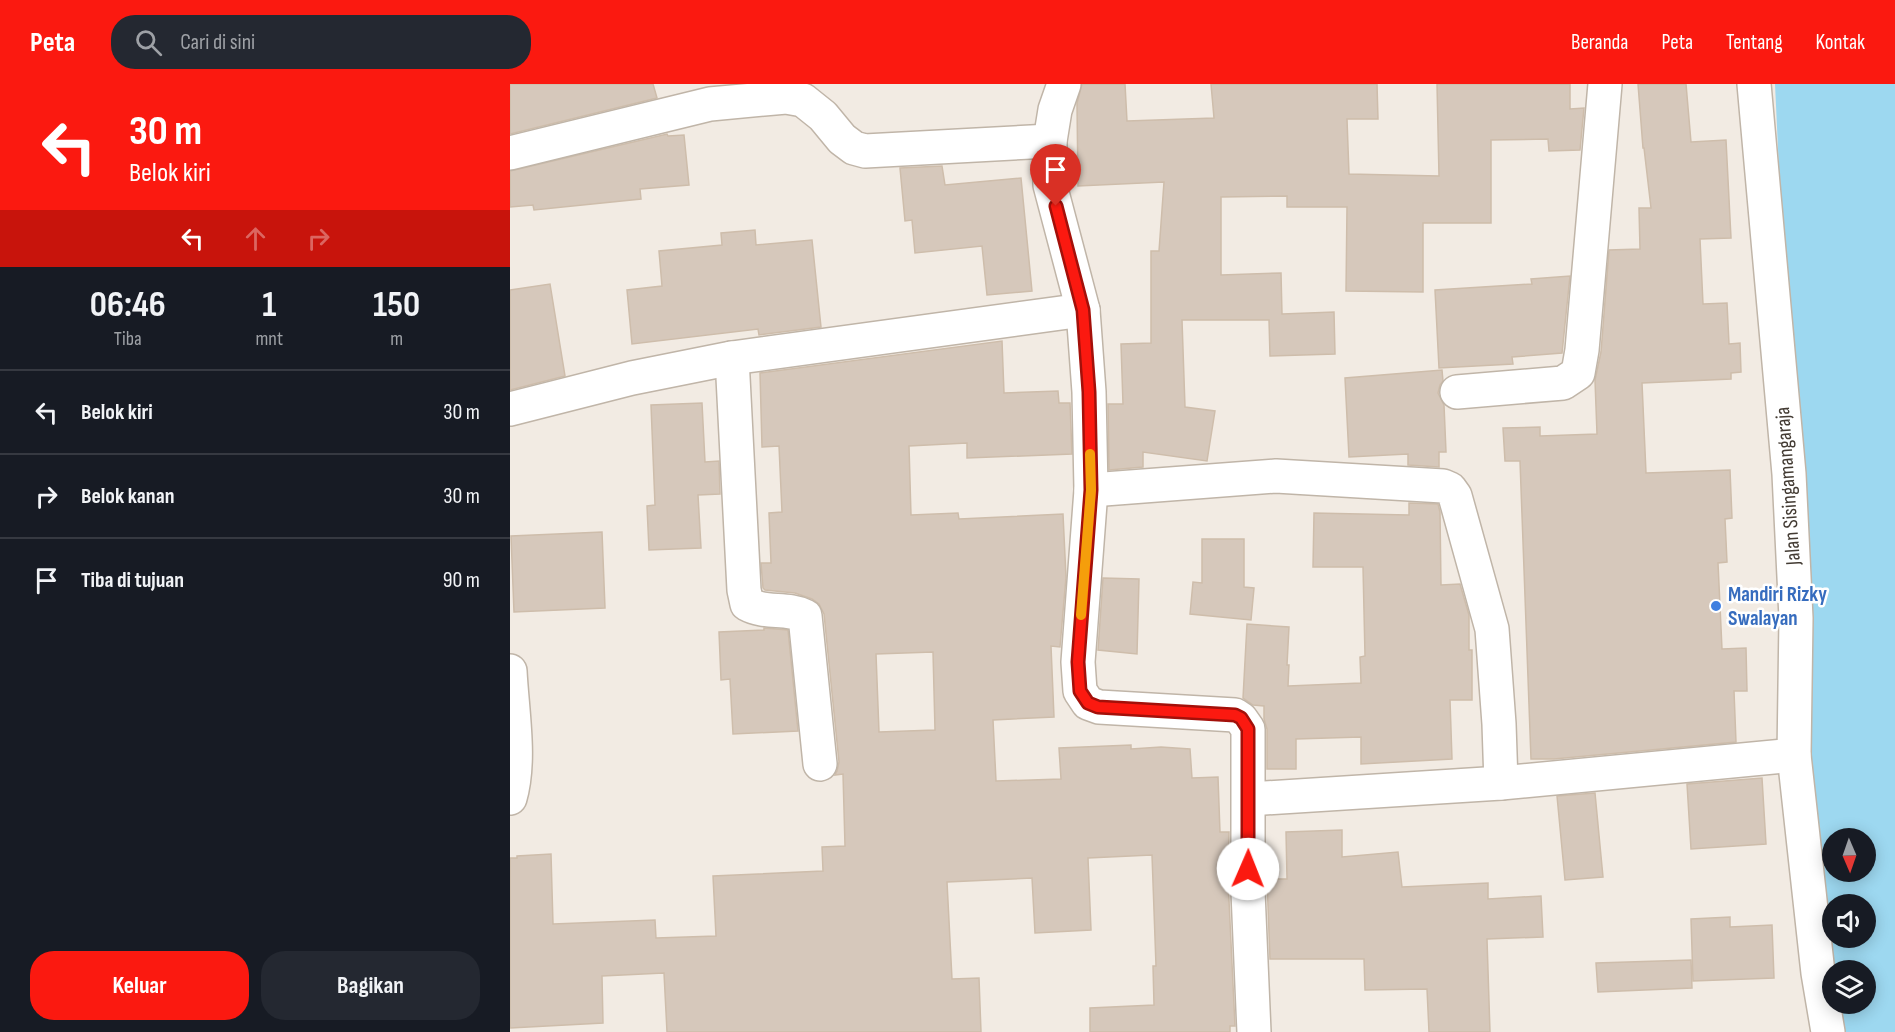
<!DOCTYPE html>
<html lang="id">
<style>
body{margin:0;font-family:"Sofia Sans Condensed",sans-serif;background:#242831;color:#f1f3f6;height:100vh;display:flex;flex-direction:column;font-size:22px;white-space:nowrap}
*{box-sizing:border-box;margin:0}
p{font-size:20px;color:#9ea1a6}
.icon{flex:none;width:33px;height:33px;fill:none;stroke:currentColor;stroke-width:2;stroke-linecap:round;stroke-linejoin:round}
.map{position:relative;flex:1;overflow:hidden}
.sheet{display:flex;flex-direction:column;background:#171b24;width:510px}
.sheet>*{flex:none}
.hud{background:#fb1910;color:#fff;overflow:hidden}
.needle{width:39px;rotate:178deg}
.fabs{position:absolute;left:1312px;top:744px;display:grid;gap:12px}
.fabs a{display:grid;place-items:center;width:54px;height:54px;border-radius:50%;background:#171b24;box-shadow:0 3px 15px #0003;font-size:30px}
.pin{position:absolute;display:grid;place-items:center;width:51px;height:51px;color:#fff;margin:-62px -26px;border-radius:50% 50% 50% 0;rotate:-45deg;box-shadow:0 0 6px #0007}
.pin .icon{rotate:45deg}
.me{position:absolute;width:66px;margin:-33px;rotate:1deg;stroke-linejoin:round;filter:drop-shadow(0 0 4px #0008)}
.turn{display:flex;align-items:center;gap:21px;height:126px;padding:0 30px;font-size:27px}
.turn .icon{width:78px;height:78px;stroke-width:2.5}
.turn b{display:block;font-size:42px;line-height:51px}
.lanes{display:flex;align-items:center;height:57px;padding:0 30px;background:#0003;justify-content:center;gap:30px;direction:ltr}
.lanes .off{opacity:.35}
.eta{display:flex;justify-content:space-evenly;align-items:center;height:102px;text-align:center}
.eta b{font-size:36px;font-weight:700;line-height:42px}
.button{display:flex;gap:12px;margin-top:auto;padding:12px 30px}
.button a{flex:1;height:69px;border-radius:24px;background:#fb1910;color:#fff;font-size:24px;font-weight:700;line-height:69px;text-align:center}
.button a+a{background:#242831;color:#f1f3f6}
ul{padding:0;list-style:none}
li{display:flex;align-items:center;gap:18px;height:84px;padding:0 30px;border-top:2px solid #363941}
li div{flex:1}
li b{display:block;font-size:22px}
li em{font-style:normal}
header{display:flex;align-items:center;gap:36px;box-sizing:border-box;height:84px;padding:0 30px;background:#fb1910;color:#fff}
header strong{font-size:28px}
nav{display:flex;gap:33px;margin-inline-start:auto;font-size:21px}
.search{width:420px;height:54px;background:#242831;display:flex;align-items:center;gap:15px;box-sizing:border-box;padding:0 21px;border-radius:24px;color:#9ea1a6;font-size:22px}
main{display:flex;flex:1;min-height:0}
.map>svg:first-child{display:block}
.water{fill:#9dd8f0;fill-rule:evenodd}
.building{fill:#d6c8bb;stroke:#cebdab;stroke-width:1.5;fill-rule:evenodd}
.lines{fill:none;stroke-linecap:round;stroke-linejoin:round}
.minor-casing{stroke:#c0b5a8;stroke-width:36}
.minor{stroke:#fff;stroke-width:33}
.route-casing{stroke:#a3100a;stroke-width:15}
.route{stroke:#fb1910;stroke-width:10}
.slow{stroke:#f59e0b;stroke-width:10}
.shop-dot{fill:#3f7fe0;stroke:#fff;stroke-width:2}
.labels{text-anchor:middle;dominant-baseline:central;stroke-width:5;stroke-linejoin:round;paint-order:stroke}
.street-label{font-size:21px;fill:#433b33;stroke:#fff}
.shop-label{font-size:21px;font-weight:bold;fill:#366cbe;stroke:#fff;text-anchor:start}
</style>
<header>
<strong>Peta</strong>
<div class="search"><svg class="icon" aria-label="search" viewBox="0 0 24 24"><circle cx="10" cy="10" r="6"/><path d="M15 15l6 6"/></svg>Cari di sini</div>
<nav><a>Beranda</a><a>Peta</a><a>Tentang</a><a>Kontak</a></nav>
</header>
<main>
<section class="sheet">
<div class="hud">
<div class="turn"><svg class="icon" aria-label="left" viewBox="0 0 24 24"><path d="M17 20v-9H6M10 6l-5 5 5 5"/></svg><div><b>30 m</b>Belok kiri</div></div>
<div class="lanes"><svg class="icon" aria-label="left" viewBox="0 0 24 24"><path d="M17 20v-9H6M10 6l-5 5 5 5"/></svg><svg class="icon off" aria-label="ahead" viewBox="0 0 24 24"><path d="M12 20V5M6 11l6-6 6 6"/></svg><svg class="icon off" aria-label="right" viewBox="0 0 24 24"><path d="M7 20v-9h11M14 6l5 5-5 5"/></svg></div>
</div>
<div class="eta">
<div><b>06:46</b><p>Tiba</p></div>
<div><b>1</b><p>mnt</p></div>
<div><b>150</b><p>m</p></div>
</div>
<ul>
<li><svg class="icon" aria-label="left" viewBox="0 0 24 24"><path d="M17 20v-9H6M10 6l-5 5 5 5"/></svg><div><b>Belok kiri</b></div><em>30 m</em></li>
<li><svg class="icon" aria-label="right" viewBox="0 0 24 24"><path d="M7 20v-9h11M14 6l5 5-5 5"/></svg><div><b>Belok kanan</b></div><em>30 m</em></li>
<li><svg class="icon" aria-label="arrive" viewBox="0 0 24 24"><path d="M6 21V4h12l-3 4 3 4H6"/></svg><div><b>Tiba di tujuan</b></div><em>90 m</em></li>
</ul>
<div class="button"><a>Keluar</a><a>Bagikan</a></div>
</section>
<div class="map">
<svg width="1385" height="948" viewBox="0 0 1385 948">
<rect width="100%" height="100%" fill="#f2ebe3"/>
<path class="water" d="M1265 0H1385V948H1333L1329 920H1356V886H1324L1297 690ZM1323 754H1356V788H1323ZM1323 820H1356V854H1323Z"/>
<g class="building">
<polygon points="0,0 143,0 147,14 0,50"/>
<polygon points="572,0 615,0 617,37 704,34 701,0 867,0 868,35 837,35 839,90 929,92 927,0 1060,0 1060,25 1074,24 1070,66 1039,67 1038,55 981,56 981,139 913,139 913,208 836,207 837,123 777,123 777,112 711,113 711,191 771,189 772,230 824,228 825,270 760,272 759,236 672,236 675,323 705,327 697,377 633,368 633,383 599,386 598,320 613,320 611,260 641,259 641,167 649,167 654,98 568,102 567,19"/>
<polygon points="1128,0 1176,0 1181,58 1216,56 1221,154 1190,155 1193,220 1217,219 1219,260 1230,259 1231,288 1221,289 1221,295 1132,299 1136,389 1220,386 1222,434 1215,435 1217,478 1208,479 1212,565 1236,564 1237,607 1224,607 1226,658 1044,675 1021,675 1010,377 995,377 993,344 1030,343 1030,352 1087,350 1085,296 1091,268 1099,166 1130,165 1129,124 1141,124 1134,64 1133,64"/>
<polygon points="157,50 158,52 174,51 179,101 130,105 131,115 24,126 23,121 0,123 0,87"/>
<polygon points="432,82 435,101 511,94 522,207 477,211 472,162 405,169 402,136 395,137 390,84"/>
<polygon points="245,146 246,161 302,156 311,243 249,251 248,245 122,260 117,206 152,202 149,167 212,161 211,149"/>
<polygon points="1060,192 1052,269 1002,273 1003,280 929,284 925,206 1022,200 1021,195"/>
<polygon points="40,200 55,292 0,306 0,206"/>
<path d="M492 257 494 309 548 307 549 319H560L562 370 457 374V359L399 362 401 431 448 429 449 435 553 430 556 493 550 563 541 562 544 633 483 636 486 697 551 695 549 664 621 661V665L651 663 680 665 682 694 708 693 710 748H719L718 796 725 942H720V948H580V924L644 921 643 882H646L642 771 578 774 581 846 525 849 522 794 437 798 442 895 469 894 471 948H157L154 889 92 892 93 939 0 944V774H7V772L41 770 43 840 145 836 146 854 206 852 203 792 313 787 312 763 335 762 333 690 325 691 327 687 329 678 314 530 309 520 302 515 285 509 255 506 253 504 251 479H261L259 429 272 428 269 362 252 363 250 289ZM423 568 425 646 369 648 366 570Z"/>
<polygon points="932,286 933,297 930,301 928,309 934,321 936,368 929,368 929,383 898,381 898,370 839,373 835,294"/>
<polygon points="192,319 195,378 209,377 210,410 188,411 191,464 139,466 137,422 145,421 141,321"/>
<polygon points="899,419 928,420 930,428 931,501 950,500 959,531 959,566 962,566 962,616 940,616 942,675 851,680 851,653 786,655 786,685 757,685 757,645 754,635 754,622 743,621 733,614 737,540 779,543 777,581 779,581 778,602 851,599 850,573 855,572 853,483 803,483 804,429 899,431"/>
<polygon points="92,448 95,524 4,528 1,452"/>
<polygon points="692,455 734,455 734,503 744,504 741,536 680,530 683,498 692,499"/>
<polygon points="593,494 629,495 627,570 588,566"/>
<polygon points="254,544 278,546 288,647 223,650 220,595 211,596 209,548 254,546"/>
<polygon points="1252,694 1256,760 1181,765 1177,700"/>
<polygon points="1085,709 1093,793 1055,796 1047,712"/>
<polygon points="832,746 832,773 888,768 892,803 978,799 978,815 1031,812 1033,853 977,855 980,948 919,948 917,905 855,906 854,875 760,875 757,795 777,795 776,748"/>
<polygon points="1220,833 1220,843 1262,841 1264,894 1183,897 1181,835"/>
<polygon points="1181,876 1182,904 1088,908 1086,879"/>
</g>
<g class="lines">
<defs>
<g id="minor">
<polyline points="554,0 545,26 540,57 540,101 573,226 579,308 581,406 568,578 570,607 578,619 589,623 725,631 731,635 738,645 738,808 744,948"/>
<polyline points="1244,0 1279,390 1286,534 1284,671 1308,889 1318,948"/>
<polyline points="0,69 200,20 276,13 293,16 313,32 332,55 344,64 355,67 540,57"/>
<path d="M222 274 234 506 237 520C255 530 277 523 295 532L310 680"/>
<polyline points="947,308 1053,299 1068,289 1072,266 1095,0"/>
<polyline points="0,325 122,294 222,274 573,226"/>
<polyline points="581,406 766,392 933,402 940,405 945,412 982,545 989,640 991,699"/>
<path d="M0 587C2 627 11 676 0 714"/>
<polyline points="739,715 991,699 1284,671"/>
</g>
</defs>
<use href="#minor" class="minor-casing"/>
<use href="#minor" class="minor"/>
</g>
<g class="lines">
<defs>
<polyline id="route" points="546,122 573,226 579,308 581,406 568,578 570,607 578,619 588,623 725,631 731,634 738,645 738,785"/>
</defs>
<use href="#route" class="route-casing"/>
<use href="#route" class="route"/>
<polyline class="slow" points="571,531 581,406 580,370"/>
</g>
<circle class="shop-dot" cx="1206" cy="522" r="6"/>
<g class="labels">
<g class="street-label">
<text transform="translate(1278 402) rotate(-94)">Jalan Sisingamangaraja</text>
</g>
<g class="shop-label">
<text x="1218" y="510">Mandiri Rizky<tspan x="1218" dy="24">Swalayan</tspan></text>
</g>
</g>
</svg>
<div class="fabs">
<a><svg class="needle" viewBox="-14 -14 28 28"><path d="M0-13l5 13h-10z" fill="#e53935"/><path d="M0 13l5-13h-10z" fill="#9ea1a6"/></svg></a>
<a><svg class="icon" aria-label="sound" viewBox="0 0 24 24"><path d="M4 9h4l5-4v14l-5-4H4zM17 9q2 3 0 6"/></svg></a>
<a><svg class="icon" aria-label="layers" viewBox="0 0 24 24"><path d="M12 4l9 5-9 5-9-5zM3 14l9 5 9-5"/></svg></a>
</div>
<div class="pin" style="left:546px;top:122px;background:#d93025"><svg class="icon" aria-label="arrive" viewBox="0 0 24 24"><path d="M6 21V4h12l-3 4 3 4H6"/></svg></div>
<svg class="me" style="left:738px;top:785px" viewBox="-20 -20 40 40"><circle r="19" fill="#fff"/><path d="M0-13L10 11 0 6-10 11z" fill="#fb1910"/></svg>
</div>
</main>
